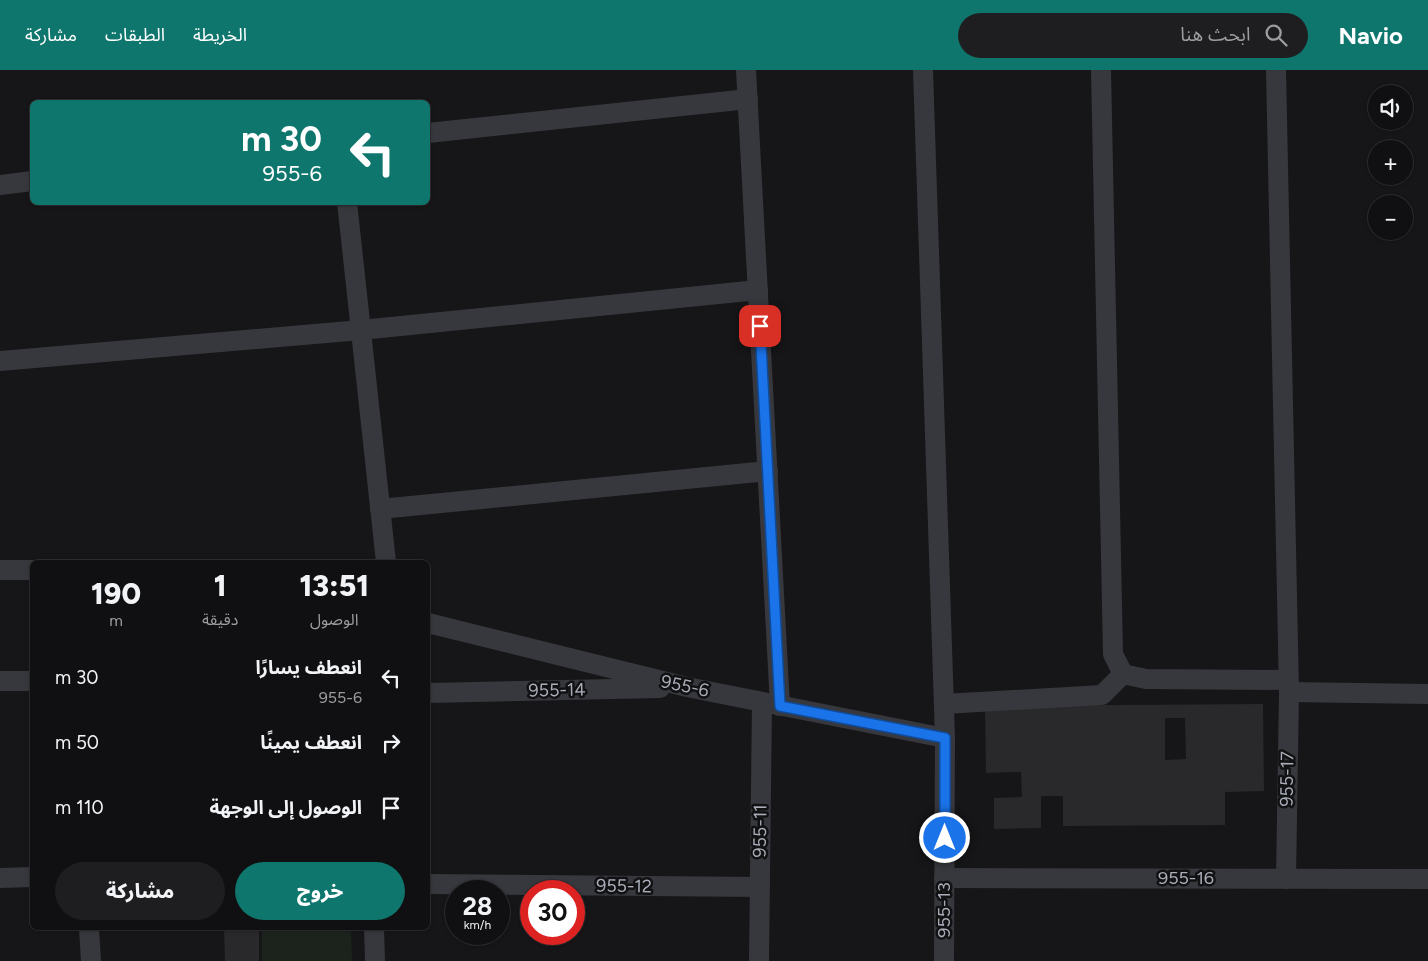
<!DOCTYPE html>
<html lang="ar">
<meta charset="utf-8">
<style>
body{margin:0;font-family:Figtree,"Noto Sans Arabic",sans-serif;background:#1e1e20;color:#f1f3f6;direction:rtl;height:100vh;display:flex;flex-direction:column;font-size:19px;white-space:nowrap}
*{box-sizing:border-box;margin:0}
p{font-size:16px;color:#9c9d9f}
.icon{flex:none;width:28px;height:28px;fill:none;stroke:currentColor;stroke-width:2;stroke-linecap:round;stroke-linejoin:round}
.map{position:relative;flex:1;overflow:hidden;direction:ltr}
.panel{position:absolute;left:30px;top:490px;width:400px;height:370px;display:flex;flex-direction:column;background:#101012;border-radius:8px;box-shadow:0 1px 4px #0004,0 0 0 1px #303032;direction:rtl}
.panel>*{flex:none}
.banner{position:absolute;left:30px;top:30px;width:400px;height:105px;border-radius:8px;box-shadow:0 1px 4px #0004,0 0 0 1px #303032;direction:rtl;background:#0f766e;color:#fff;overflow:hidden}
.controls{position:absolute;left:1368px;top:15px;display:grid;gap:10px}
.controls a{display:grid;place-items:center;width:45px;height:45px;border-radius:50%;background:#101012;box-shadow:0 1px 4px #0004,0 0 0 1px #303032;font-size:25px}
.speed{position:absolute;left:445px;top:810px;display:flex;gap:10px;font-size:25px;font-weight:700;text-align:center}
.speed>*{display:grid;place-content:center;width:65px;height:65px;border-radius:50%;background:#101012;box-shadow:0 1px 4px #0004,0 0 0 1px #303032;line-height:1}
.speed small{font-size:12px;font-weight:400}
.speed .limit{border:8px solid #d22;background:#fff;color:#111}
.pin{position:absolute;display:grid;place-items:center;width:42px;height:42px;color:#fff;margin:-21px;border-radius:10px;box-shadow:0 2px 8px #0006}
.me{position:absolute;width:55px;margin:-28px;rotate:0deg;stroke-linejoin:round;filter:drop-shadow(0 0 4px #0008)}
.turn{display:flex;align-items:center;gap:18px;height:105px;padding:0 25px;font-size:22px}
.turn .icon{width:65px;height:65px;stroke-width:2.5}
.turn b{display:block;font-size:35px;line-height:42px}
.eta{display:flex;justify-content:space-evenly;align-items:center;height:85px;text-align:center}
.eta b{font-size:30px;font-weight:800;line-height:35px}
.action{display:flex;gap:10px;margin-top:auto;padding:10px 25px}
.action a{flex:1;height:58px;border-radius:30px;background:#0f766e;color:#fff;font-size:20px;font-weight:800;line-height:58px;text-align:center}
.action a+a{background:#1e1e20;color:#f1f3f6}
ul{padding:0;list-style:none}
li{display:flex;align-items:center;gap:15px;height:65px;padding:0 25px}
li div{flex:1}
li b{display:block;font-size:19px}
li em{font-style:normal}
header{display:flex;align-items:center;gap:30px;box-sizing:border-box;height:70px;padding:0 25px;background:#0f766e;color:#fff}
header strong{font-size:24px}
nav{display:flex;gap:28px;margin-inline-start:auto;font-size:18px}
.search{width:350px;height:45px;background:#1e1e20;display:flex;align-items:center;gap:12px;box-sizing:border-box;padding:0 18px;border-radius:28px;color:#9c9d9f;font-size:19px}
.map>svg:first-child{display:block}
.green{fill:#1c231d}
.building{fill:#29292c;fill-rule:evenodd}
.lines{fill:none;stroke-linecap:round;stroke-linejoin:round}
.minor{stroke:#37383d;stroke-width:20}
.route-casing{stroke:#114b97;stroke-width:12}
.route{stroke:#1a73e8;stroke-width:9}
.labels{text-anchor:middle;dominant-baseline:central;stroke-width:5;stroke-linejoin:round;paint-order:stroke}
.street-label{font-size:18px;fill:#a8adb8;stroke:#111113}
</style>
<header>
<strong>Navio</strong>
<div class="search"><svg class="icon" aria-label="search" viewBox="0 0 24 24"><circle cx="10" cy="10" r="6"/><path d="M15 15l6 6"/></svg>ابحث هنا</div>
<nav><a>الخريطة</a><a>الطبقات</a><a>مشاركة</a></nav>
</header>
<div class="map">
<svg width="1428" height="891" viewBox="0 0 1428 891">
<rect width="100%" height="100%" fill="#161618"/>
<polygon class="green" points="262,858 351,858 352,891 262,891"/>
<g class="building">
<path d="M1263 634 1264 721 1225 722V755L1063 756V726H1041V758L994 759V728L1022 727 1021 702 986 703 985 636ZM1165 648H1185L1186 689 1165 690Z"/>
<polygon points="224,858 259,858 259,891 225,891"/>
</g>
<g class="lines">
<g class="minor">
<polyline points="746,0 780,636"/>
<polyline points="923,0 945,668 944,891"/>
<polyline points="1101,0 1113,584 1123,604"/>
<polyline points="1276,0 1289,622 1286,809"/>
<polyline points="428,63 748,29"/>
<polyline points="0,115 32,111"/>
<polyline points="347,132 386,492"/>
<polyline points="0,291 361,260 758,220"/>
<polyline points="380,439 768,401"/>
<polyline points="0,500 32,500"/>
<polyline points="428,553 687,617 945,668"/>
<polyline points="1123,604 1146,609 1288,610"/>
<polyline points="0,611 32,611"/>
<polyline points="1289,622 1428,624"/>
<polyline points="428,623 660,618"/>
<polyline points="944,634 1102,625 1123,604"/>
<polyline points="0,808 32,807"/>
<polyline points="944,808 1428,809"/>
<polyline points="428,814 760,817"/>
<polyline points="89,858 91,891"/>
<polyline points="374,858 375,891"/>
<polyline points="759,891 762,632"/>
</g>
</g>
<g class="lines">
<defs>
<polyline id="route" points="760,256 780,636 945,668 945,768"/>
</defs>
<use href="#route" class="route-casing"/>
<use href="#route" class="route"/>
</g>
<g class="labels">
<g class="street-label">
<text transform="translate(685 616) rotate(12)">955-6</text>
<text transform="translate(557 620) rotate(-1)">955-14</text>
<text transform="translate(1287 709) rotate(-89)">955-17</text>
<text transform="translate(760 761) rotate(-89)">955-11</text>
<text x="1186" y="808">955-16</text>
<text transform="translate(624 816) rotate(1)">955-12</text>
<text transform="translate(944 840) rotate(-90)">955-13</text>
</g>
</g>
</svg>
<div class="controls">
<a><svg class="icon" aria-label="sound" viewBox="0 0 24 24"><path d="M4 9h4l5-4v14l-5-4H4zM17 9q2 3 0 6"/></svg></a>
<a>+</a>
<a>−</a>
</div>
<div class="speed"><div>28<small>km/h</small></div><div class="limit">30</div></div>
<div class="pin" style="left:760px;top:256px;background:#d93025"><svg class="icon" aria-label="arrive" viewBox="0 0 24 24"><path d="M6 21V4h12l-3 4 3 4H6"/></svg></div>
<svg class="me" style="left:945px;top:768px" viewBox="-20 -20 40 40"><circle r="17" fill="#1a73e8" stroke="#fff" stroke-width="3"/><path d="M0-11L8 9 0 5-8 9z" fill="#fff"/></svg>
<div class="banner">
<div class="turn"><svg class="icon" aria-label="left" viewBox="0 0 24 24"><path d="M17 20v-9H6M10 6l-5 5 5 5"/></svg><div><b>30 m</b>955-6</div></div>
</div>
<section class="panel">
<div class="eta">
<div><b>13:51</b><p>الوصول</p></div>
<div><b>1</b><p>دقيقة</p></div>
<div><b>190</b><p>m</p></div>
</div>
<ul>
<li><svg class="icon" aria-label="left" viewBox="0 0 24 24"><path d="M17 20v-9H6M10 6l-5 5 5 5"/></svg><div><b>انعطف يسارًا</b><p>955-6</p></div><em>30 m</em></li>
<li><svg class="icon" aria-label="right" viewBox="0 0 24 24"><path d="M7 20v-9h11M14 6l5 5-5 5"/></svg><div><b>انعطف يمينًا</b></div><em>50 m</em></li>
<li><svg class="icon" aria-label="arrive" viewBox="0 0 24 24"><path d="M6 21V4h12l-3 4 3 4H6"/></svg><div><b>الوصول إلى الوجهة</b></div><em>110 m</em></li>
</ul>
<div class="action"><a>خروج</a><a>مشاركة</a></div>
</section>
</div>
